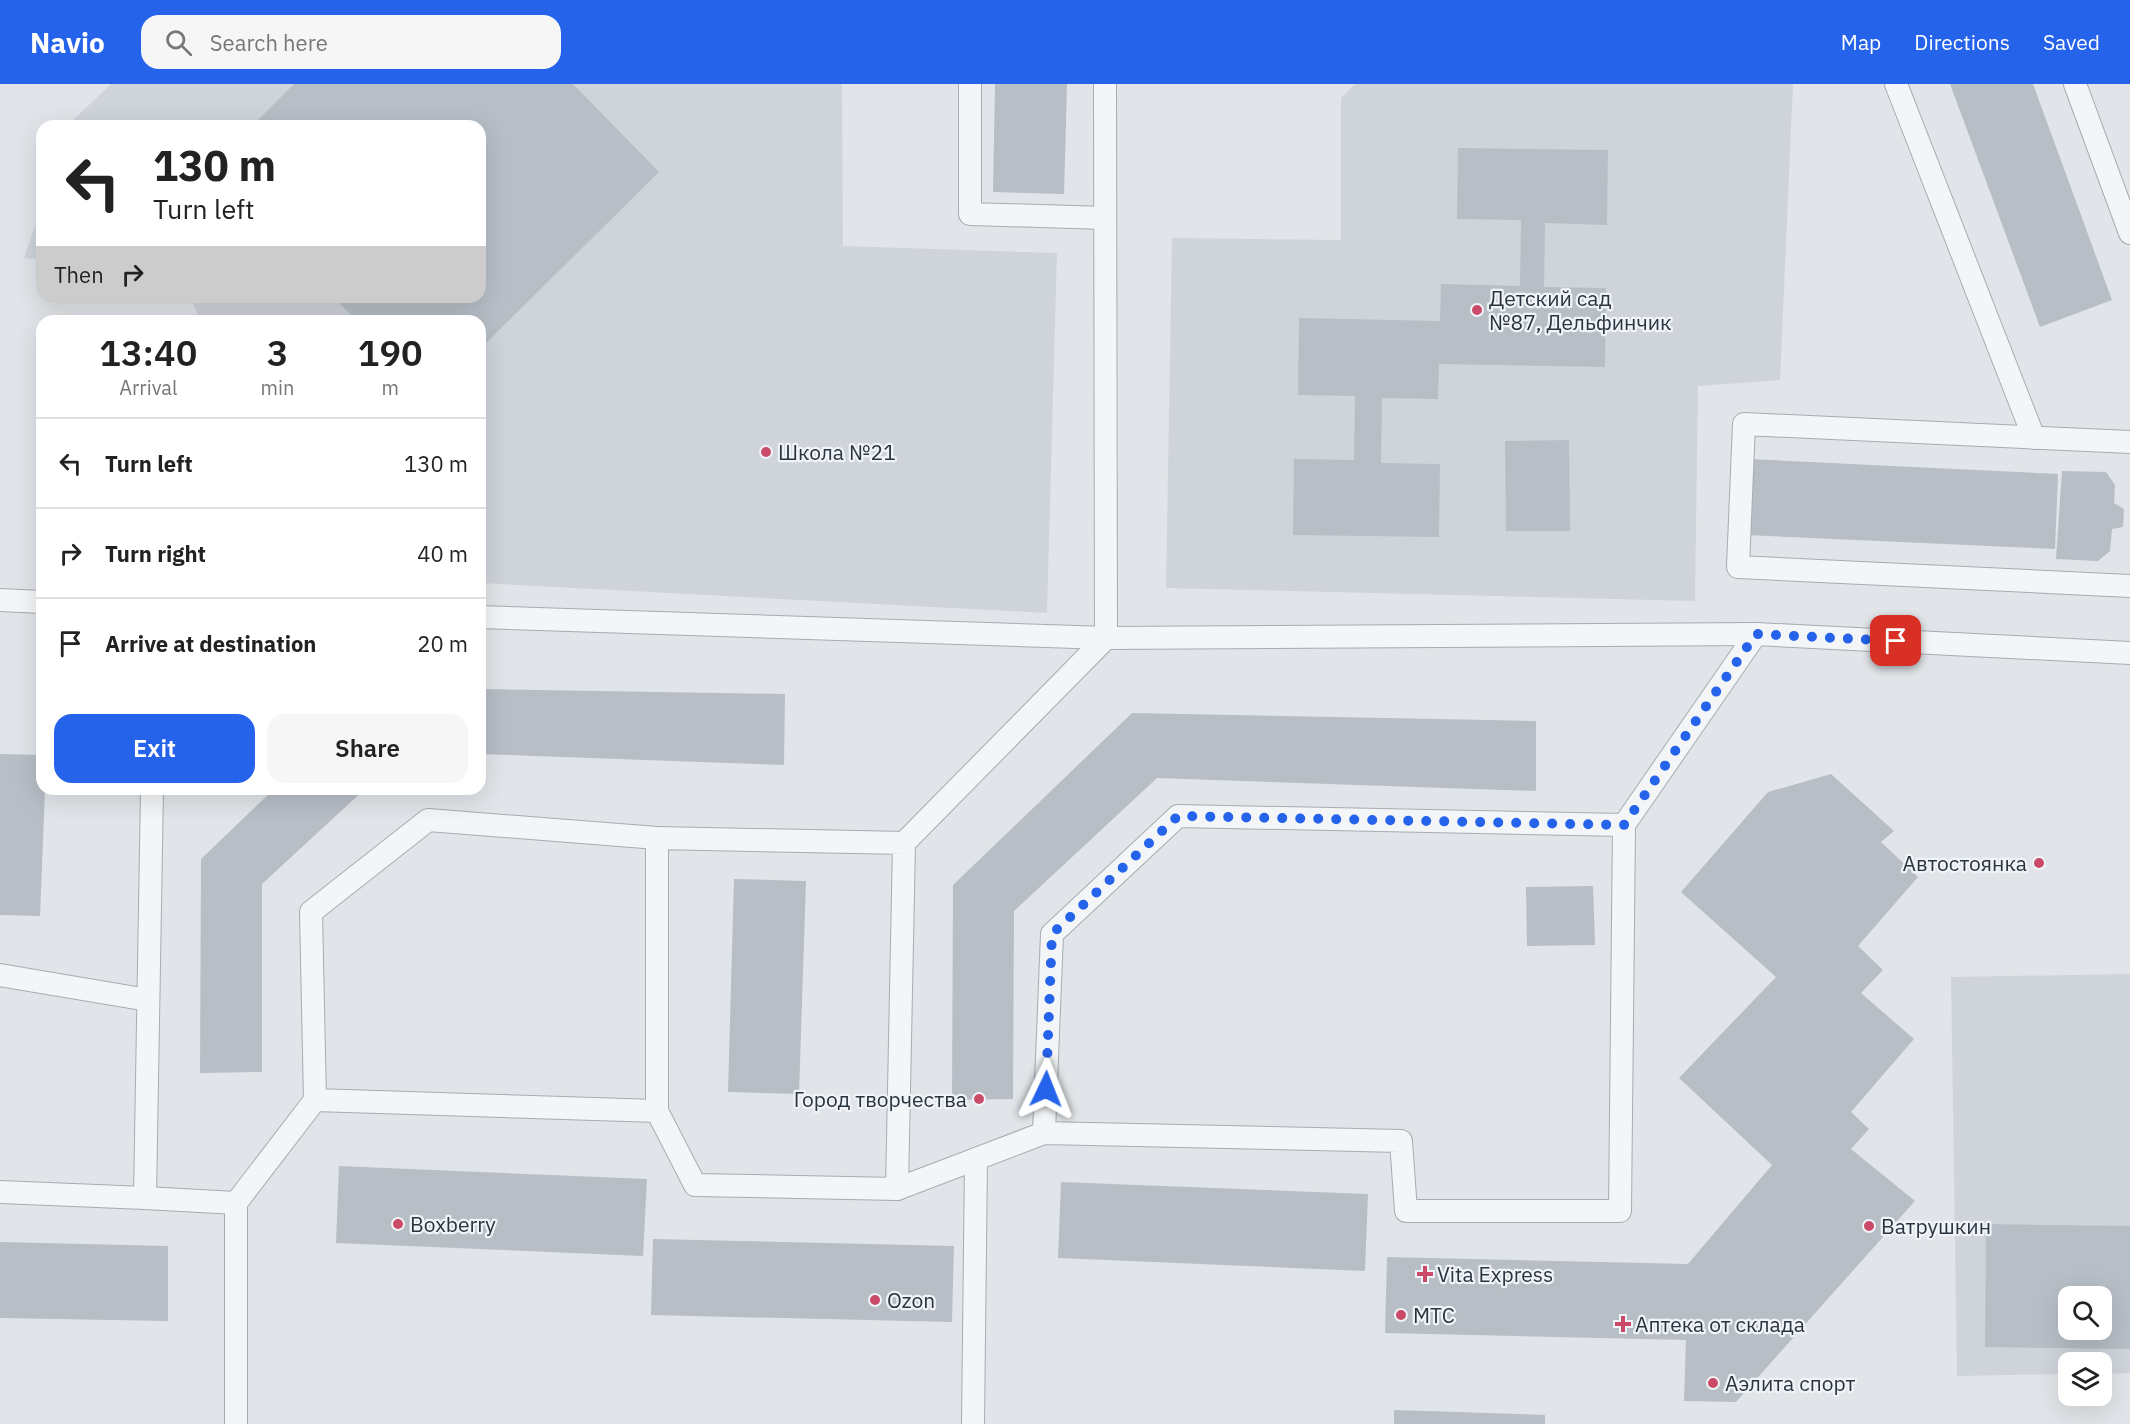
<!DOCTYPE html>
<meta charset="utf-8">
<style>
body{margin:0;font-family:"IBM Plex Sans",sans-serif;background:#f6f6f6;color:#222;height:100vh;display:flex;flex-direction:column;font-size:22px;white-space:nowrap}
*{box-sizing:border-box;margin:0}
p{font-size:20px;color:#767676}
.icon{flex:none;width:33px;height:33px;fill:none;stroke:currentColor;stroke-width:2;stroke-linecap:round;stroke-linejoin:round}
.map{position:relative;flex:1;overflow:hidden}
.side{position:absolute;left:36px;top:231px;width:450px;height:480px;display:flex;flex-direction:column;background:#fff;border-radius:18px;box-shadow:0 6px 24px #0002}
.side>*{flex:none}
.banner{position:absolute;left:36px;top:36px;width:450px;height:183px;border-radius:18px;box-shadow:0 6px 24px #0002;background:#fff;color:#222;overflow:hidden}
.fabs{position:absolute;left:2058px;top:1202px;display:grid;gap:12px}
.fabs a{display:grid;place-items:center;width:54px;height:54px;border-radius:12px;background:#fff;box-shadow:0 6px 24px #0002;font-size:30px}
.pin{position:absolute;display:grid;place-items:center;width:51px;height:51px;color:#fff;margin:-26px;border-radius:12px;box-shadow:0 3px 9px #0006}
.me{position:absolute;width:66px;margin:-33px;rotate:2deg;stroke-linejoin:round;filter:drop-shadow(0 0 4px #0008)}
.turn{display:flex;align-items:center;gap:21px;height:126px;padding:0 18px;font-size:27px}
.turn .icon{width:78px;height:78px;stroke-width:2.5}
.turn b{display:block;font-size:42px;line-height:51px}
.then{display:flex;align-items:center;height:57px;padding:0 18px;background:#0003;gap:12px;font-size:22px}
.eta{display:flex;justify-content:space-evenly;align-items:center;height:102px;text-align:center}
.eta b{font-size:36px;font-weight:600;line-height:42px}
.action{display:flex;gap:12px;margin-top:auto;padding:12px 18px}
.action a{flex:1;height:69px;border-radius:18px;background:#2563eb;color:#fff;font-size:24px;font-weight:600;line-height:69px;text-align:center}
.action a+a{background:#f6f6f6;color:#222}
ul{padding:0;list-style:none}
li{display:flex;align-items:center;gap:18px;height:90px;padding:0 18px;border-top:2px solid #e0e0e0}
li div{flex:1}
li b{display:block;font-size:22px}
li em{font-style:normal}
header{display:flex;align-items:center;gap:36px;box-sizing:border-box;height:84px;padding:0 30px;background:#2563eb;color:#fff}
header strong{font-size:28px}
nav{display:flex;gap:33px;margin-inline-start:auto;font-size:21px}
.search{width:420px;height:54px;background:#f6f6f6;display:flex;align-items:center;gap:15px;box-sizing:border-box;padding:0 21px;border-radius:18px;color:#767676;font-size:22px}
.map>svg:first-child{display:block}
.built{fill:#cfd4db;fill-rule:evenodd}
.building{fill:#b8bec6;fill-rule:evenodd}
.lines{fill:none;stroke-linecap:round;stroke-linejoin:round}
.service-casing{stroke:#a6acb3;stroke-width:24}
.service{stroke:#f3f5f7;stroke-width:22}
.route{stroke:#2563eb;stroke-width:10;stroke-dasharray:0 18}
.poi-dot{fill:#c94b68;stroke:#f0f3f7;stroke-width:2}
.labels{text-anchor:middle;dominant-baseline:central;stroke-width:4.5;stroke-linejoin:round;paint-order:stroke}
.poi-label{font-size:21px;fill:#2a3440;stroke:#f0f3f7;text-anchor:start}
</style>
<header>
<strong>Navio</strong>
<div class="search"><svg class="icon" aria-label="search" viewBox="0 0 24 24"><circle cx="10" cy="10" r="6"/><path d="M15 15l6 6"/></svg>Search here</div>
<nav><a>Map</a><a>Directions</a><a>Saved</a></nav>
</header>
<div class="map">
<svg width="2130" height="1340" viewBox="0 0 2130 1340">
<rect width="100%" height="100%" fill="#e1e5e9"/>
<g class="built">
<polygon points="111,0 842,0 843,162 1057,169 1047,529 480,499 480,237 200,237 191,213 480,213 480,42 70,42 72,37"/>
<polygon points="1355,0 1793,0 1780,296 1698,302 1695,517 1166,504 1172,154 1341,156 1341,14"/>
<polygon points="42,122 42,176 24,174"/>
<path d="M2130 890V1289L2102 1290V1278H2068V1290L1957 1292 1951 893ZM2068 1212H2102V1245H2068Z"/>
</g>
<g class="building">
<polygon points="294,0 573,0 659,88 480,265 480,237 357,237 333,213 480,213 480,42 252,42"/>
<polygon points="995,0 1067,0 1064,110 993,108"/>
<polygon points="1950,0 2033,0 2112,216 2040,243"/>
<polygon points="1458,64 1608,66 1607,141 1545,139 1544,203 1606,204 1605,283 1439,280 1438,315 1382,314 1381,379 1440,380 1439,453 1293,451 1294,375 1354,376 1355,312 1298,311 1299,234 1440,237 1441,200 1520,202 1521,136 1457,135"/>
<polygon points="1569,356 1570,447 1506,447 1505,357"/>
<polygon points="1749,375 2058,390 2055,465 1746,451"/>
<polygon points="2062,387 2106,388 2115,401 2114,419 2124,425 2123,443 2112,445 2110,467 2098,477 2056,475"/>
<polygon points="480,605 785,610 784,681 480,670"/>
<polygon points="1132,629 1536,637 1536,707 1157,694 1014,827 1013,1015 952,1016 953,801"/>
<polygon points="0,670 42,671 42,705 45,705 40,832 0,831"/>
<polygon points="1831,690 1894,747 1881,758 1918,793 1858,862 1883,886 1861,909 1914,955 1851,1028 1869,1045 1851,1065 1915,1117 1736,1318 1684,1317 1686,1256 1385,1249 1387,1173 1688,1180 1772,1081 1679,994 1776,893 1681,808 1768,708"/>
<polygon points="274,705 365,705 262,800 262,988 200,989 201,775"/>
<polygon points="734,795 806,797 799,1010 728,1008"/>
<polygon points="1593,802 1595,861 1527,862 1526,803"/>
<polygon points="339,1082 647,1095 643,1172 336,1159"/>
<polygon points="1061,1098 1368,1110 1365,1187 1058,1174"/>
<path d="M1986 1140 2130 1142V1265L1985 1263ZM2068 1212H2102V1245H2068Z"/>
<polygon points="653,1155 954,1162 952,1238 651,1231"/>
<polygon points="0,1158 168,1162 168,1237 0,1234"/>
<polygon points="1394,1326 1545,1331 1545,1340 1394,1340"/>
</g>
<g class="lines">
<defs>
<g id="service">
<polyline points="970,0 970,130 1105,134"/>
<polyline points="1896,0 2034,354"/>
<polyline points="2075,0 2130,149"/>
<polyline points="2130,358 1744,340 1738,483 2130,502"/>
<polyline points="0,516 42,518"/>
<polyline points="480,533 1106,554 1756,550"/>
<polyline points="152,705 145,1114 236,1119"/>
<polyline points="657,754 428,736 311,828 315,1016 657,1027"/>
<polyline points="904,759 657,754 657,1027 695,1101 897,1105 904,759 1106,554 1105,0"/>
<polyline points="0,891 148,916"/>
<polyline points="1044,1049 1052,850 1178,732 1624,741 1756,550 2130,569"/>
<polyline points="897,1105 976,1075"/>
<polyline points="0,1108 145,1114"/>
<polyline points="236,1340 236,1119 315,1016"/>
<polyline points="973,1340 976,1075 1044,1049 1401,1057 1406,1127 1620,1127 1624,741"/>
</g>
</defs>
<use href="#service" class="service-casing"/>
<use href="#service" class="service"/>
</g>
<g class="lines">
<polyline class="route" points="1046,1005 1052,850 1178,732 1624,741 1756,550 1896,557"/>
</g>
<g class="poi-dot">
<circle cx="1477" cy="226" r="6"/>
<circle cx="766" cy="368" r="6"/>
<circle cx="2039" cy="779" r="6"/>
<circle cx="979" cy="1015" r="6"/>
<circle cx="398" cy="1140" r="6"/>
<circle cx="1869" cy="1142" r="6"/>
<path d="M1422 1181h6v6h6v6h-6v6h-6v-6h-6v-6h6z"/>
<circle cx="875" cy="1216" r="6"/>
<circle cx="1401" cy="1231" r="6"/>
<path d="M1620 1231h6v6h6v6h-6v6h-6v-6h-6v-6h6z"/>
<circle cx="1713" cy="1299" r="6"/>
</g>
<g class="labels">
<g class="poi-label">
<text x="1489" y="214">Детский сад<tspan x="1489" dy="24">№87, Дельфинчик</tspan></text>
<text x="778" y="368">Школа №21</text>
<text x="2027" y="779" text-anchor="end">Автостоянка</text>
<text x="967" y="1015" text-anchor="end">Город творчества</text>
<text x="410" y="1140">Boxberry</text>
<text x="1881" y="1142">Ватрушкин</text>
<text x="1437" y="1190">Vita Express</text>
<text x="887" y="1216">Ozon</text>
<text x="1413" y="1231">МТС</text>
<text x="1635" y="1240">Аптека от склада</text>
<text x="1725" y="1299">Аэлита спорт</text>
</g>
</g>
</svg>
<div class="fabs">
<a><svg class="icon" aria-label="search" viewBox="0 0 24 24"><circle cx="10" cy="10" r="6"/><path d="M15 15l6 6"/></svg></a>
<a><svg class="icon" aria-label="layers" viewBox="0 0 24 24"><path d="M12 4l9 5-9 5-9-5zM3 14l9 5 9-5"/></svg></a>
</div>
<div class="pin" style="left:1896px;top:557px;background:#d93025"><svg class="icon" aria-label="arrive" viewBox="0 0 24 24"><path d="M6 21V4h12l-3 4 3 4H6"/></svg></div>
<svg class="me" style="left:1046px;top:1005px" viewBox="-20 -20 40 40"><path d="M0-17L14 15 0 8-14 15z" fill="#2563eb" stroke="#fff" stroke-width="4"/></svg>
<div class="banner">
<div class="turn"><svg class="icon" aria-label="left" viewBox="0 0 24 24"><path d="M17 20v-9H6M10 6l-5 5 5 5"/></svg><div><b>130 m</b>Turn left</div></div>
<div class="then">Then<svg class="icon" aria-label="right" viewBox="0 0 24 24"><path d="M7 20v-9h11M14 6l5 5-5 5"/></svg></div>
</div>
<section class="side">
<div class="eta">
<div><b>13:40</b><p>Arrival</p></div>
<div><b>3</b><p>min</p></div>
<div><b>190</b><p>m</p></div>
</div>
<ul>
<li><svg class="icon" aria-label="left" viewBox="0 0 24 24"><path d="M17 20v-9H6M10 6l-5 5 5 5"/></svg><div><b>Turn left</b></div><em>130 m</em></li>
<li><svg class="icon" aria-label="right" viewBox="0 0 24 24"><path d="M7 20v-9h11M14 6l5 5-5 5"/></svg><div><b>Turn right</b></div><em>40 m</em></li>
<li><svg class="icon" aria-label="arrive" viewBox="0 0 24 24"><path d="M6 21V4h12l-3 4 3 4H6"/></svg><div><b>Arrive at destination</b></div><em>20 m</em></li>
</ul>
<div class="action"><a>Exit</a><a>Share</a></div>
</section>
</div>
